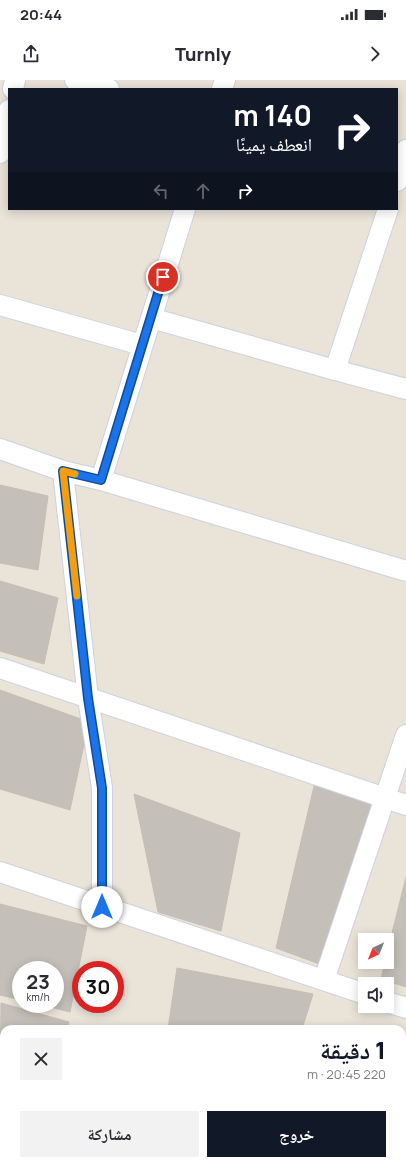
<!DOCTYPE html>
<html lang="ar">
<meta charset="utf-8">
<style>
body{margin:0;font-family:Manrope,"Noto Naskh Arabic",sans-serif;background:#f2f2f3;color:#2b2b33;direction:rtl;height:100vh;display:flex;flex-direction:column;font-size:15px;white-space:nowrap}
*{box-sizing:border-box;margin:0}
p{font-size:13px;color:#7c7c81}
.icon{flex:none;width:22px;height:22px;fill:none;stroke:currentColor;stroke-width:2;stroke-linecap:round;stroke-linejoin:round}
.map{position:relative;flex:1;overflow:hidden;direction:ltr}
.drawer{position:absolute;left:0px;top:945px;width:406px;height:140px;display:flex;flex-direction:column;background:#fff;border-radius:12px 12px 0 0;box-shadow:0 2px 10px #0003;direction:rtl}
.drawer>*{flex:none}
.guide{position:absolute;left:8px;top:8px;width:390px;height:122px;border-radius:0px;box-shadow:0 2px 10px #0003;direction:rtl;background:#111827;color:#fff;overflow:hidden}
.needle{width:26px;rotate:223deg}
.buttons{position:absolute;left:358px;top:853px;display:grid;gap:8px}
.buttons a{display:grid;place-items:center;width:36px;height:36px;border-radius:0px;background:#fff;box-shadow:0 2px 10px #0003;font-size:20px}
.speed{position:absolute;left:12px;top:881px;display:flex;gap:8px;font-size:20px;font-weight:700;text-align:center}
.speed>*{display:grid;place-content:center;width:52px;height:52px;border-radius:50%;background:#fff;box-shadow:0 2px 10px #0003;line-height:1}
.speed small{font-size:10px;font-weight:400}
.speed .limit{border:6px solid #d22;background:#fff;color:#111}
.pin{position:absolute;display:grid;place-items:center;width:34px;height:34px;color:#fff;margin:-17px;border:2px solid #fff;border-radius:50%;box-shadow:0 1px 4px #0007}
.me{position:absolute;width:44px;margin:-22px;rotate:0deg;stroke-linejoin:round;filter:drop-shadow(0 0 3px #0008)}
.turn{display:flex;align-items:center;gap:14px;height:84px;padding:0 20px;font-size:18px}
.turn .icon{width:52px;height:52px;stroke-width:2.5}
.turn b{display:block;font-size:28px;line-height:34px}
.lanes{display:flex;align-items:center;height:38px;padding:0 20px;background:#0003;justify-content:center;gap:20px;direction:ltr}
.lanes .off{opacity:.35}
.round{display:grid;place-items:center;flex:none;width:42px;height:42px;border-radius:0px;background:#f2f2f3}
.head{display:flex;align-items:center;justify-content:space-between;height:68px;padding:0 20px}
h1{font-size:24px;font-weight:800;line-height:30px;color:#111827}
.primary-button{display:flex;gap:8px;margin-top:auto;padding:8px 20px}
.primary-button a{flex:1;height:46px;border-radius:0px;background:#111827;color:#fff;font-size:16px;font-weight:800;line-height:46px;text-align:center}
.primary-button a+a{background:#f2f2f3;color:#2b2b33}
.status{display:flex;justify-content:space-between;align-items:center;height:28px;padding:0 20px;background:#fff;direction:ltr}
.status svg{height:11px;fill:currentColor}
header{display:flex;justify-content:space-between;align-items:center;height:52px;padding:0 20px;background:#fff;font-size:18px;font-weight:800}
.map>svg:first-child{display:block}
.building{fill:#c4bfb8;stroke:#c4bfb3}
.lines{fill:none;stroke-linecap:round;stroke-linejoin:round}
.minor-casing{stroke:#ced1e0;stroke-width:22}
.minor{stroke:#fff;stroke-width:20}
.route-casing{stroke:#114b97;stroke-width:10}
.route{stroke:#1a73e8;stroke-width:7}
.slow{stroke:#f59e0b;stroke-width:7}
</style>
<div class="status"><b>20:44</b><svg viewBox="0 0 49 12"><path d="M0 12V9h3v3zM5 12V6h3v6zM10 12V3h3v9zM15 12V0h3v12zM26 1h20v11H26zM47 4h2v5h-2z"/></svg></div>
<header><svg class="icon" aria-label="forward" viewBox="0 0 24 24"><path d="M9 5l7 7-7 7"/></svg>Turnly<svg class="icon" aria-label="share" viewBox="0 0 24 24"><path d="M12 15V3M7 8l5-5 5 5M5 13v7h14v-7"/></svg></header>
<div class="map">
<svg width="406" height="1085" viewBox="0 0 406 1085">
<rect width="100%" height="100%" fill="#e9e3d8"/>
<g class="building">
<polygon points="0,405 48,416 38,490 0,483"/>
<polygon points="0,501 58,518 44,584 0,571"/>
<polygon points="0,610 92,643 83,669 70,730 0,709"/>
<polygon points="315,702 383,724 322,885 276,868"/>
<polygon points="134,714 240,753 221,851 158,832"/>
<polygon points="406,797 406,907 381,899 385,882 387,882 387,873"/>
<polygon points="0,824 87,846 70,932 38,924 55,924 55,890 21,890 21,920 0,915"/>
<polygon points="177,888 313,914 302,949 168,949"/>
<polygon points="1,923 69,942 67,949 4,949 4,1008 0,1006"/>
<polygon points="7,1081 148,1081 147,1085 7,1085"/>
<polygon points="259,1081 325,1081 323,1085 268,1085 259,1082"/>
</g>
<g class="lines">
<defs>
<g id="minor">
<polyline points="75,0 109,9"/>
<polyline points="13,9 15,0"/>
<polyline points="222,9 225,0"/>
<polyline points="0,73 9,30"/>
<polyline points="397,101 406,70"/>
<polyline points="0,225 142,265"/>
<polyline points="151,238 335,290 406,309"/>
<polyline points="335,290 388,129"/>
<polyline points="0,369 63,391 101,400 406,491"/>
<polyline points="63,391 88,618 102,708 102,827"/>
<polyline points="101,400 185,129"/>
<polyline points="0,588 406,725"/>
<polyline points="0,792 365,914"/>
<polyline points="324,900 406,655"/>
<polyline points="387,922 406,928"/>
<polyline points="0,1011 4,1013"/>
<polyline points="203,1081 215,1085"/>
</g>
</defs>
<use href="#minor" class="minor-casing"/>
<use href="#minor" class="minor"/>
</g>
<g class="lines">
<defs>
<polyline id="route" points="102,827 102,708 88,618 63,391 101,400 163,197"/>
</defs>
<use href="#route" class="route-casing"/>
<use href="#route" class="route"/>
<polyline class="slow" points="75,394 63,391 77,516"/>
</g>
</svg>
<div class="buttons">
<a><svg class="needle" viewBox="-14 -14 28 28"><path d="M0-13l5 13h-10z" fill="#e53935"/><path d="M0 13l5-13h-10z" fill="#7c7c81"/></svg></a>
<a><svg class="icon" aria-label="sound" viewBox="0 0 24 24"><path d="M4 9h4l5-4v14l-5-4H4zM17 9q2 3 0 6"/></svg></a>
</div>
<div class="speed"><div>23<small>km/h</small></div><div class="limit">30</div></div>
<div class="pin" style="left:163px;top:197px;background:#d93025"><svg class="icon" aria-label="arrive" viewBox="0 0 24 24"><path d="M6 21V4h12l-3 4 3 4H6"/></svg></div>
<svg class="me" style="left:102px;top:827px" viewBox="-20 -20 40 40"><circle r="19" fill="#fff"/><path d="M0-13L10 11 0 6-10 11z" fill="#1a73e8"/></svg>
<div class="guide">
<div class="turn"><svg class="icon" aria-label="right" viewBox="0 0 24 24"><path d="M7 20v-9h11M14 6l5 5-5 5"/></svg><div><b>140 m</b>انعطف يمينًا</div></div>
<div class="lanes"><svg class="icon off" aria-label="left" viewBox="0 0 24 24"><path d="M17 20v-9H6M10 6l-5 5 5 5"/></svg><svg class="icon off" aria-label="ahead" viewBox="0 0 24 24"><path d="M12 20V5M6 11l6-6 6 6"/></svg><svg class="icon" aria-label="right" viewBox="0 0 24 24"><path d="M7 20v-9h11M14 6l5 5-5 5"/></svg></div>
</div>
<section class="drawer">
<div class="head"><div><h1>1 دقيقة</h1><p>220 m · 20:45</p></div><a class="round"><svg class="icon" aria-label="close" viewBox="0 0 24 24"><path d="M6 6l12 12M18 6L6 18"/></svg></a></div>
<div class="primary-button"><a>خروج</a><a>مشاركة</a></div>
</section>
</div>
